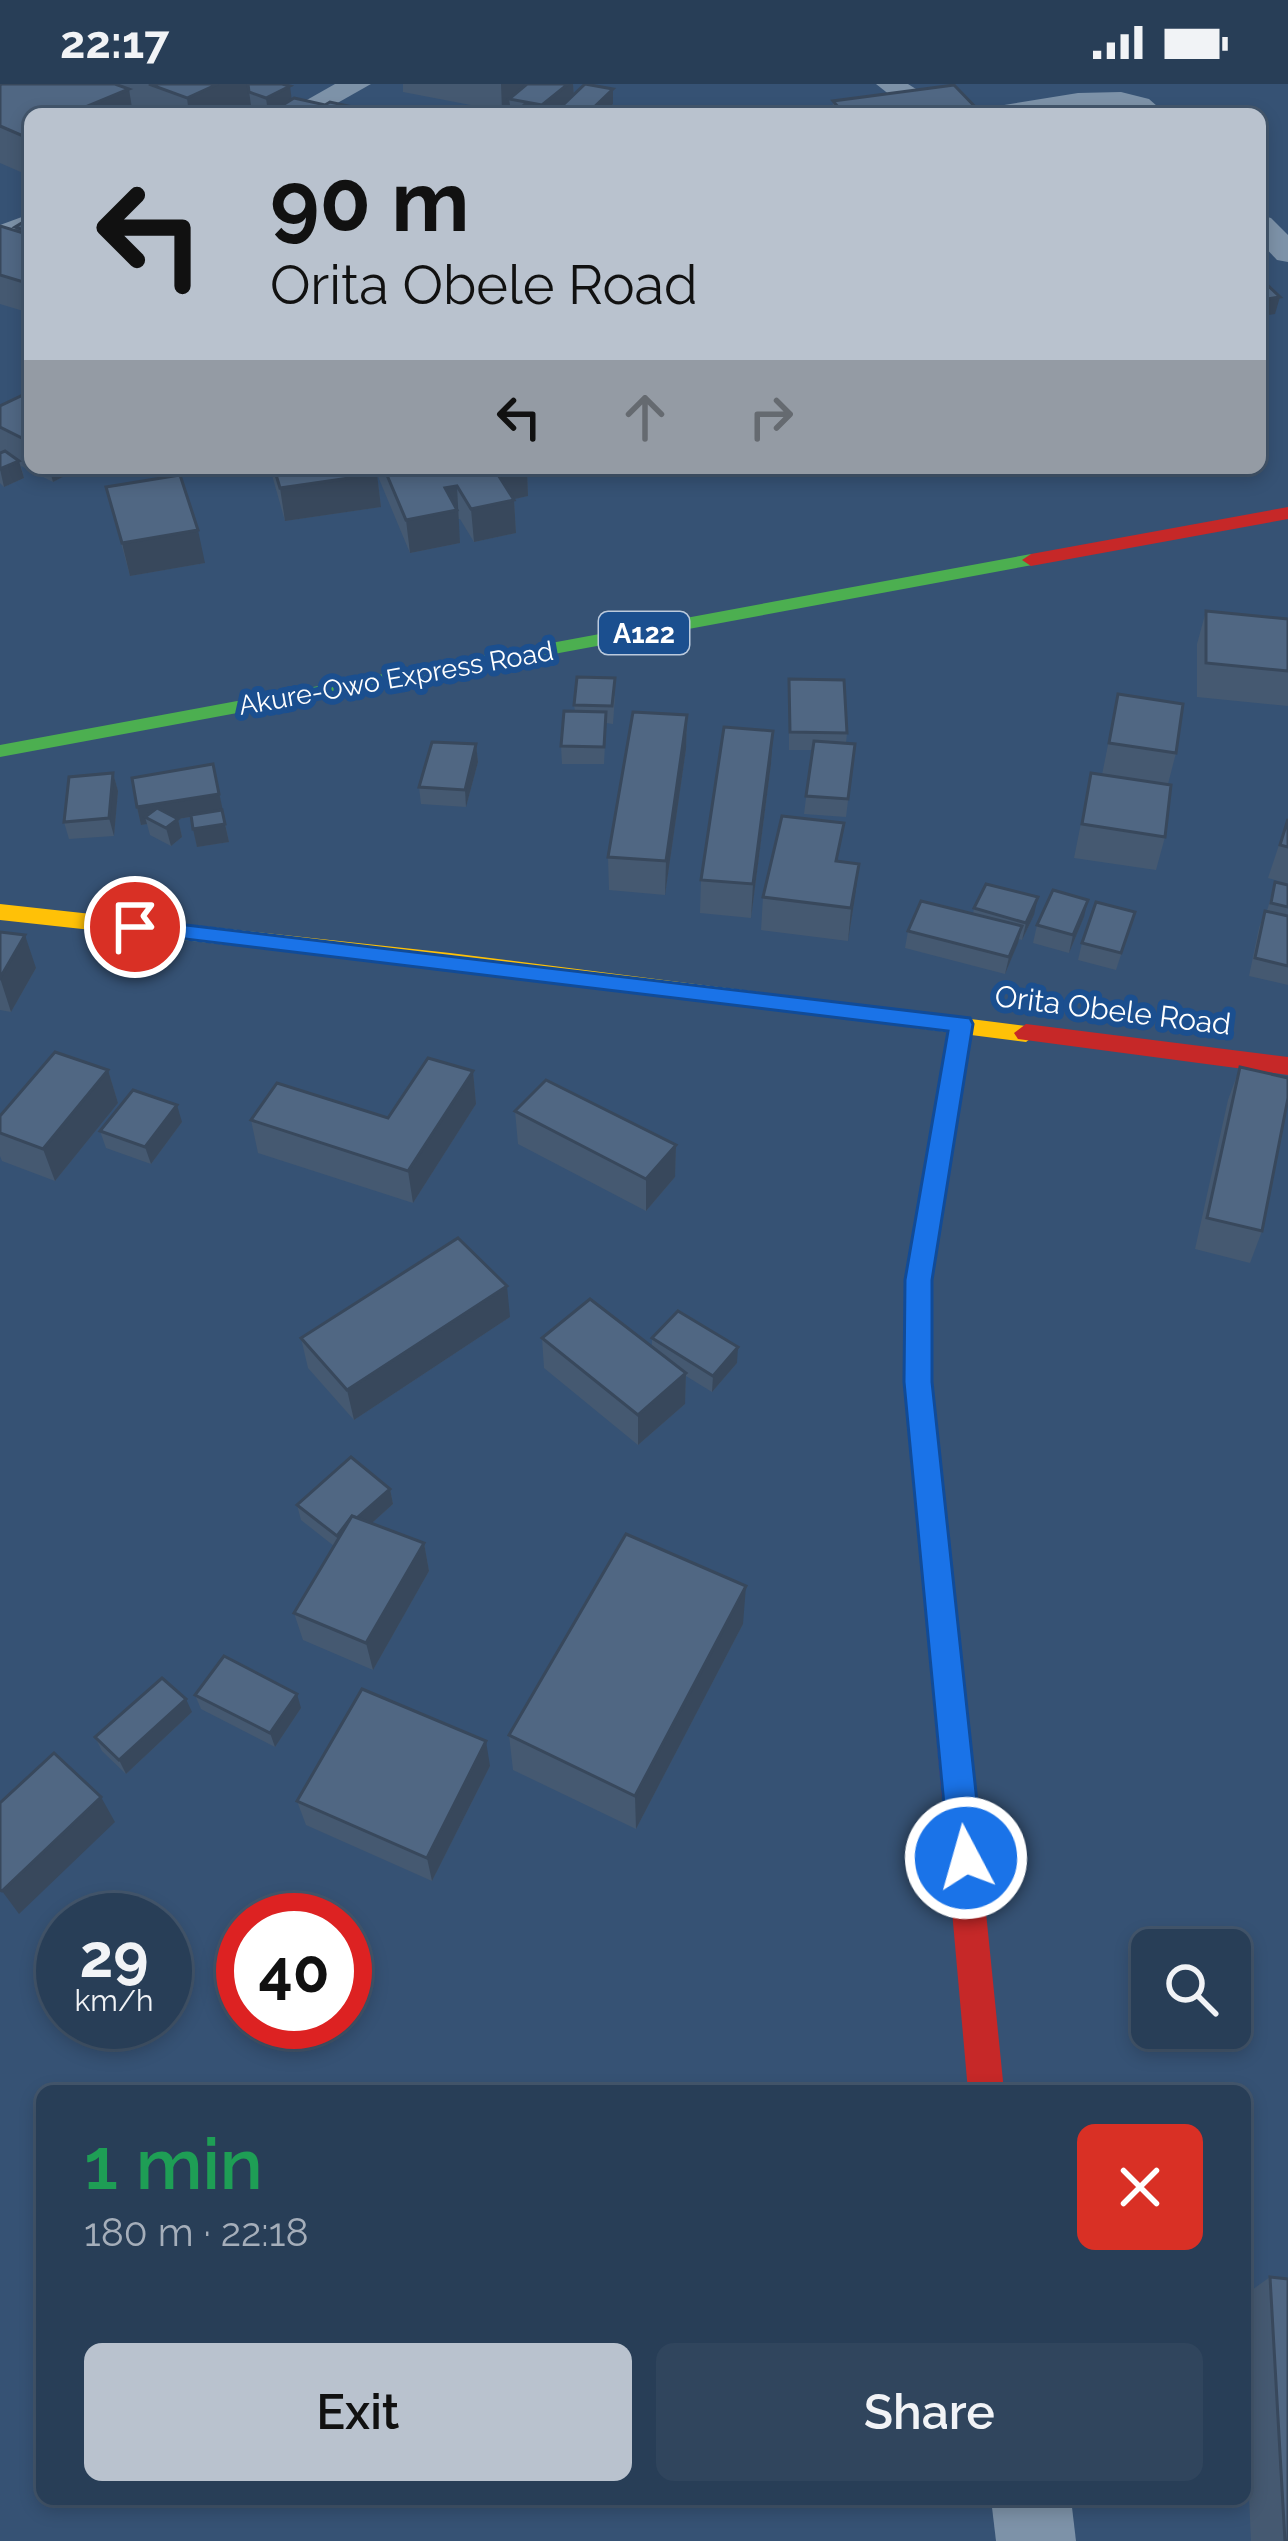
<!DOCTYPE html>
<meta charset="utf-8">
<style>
body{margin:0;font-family:Raleway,sans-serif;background:#30455d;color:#f1f3f6;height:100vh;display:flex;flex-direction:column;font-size:45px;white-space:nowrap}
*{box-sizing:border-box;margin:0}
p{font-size:39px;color:#a5aeba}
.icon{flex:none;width:66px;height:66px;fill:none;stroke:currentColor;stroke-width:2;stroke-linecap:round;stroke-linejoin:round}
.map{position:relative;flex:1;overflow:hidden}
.drawer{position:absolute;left:36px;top:2001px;width:1215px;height:420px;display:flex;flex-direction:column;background:#283e57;border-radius:18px;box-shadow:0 6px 18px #0003,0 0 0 3px #44576d}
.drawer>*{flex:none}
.top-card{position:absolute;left:24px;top:24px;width:1242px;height:366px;border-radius:18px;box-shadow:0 6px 18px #0003,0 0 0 3px #44576d;background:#b9c2ce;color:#111;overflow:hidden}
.fabs{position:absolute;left:1131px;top:1845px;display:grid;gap:24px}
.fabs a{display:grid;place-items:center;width:120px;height:120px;border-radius:18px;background:#283e57;box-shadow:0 6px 18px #0003,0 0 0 3px #44576d;font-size:60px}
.speed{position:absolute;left:36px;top:1809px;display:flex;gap:24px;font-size:60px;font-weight:700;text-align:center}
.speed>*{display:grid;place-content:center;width:156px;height:156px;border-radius:50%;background:#283e57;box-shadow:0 6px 18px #0003,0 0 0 3px #44576d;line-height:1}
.speed small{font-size:30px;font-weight:400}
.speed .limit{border:18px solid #d22;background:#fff;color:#111}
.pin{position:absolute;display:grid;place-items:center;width:102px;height:102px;color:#fff;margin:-51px;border:6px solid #fff;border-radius:50%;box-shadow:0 3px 12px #0007}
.me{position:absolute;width:132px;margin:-66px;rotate:354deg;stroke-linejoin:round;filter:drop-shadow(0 0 9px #0008)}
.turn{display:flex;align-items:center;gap:42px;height:252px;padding:0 48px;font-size:54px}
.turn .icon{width:156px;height:156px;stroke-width:2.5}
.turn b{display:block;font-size:84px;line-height:102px}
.lanes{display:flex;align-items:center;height:114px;padding:0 48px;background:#0003;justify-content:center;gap:60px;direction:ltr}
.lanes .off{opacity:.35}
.round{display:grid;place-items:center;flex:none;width:126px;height:126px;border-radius:18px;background:#30455d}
.summary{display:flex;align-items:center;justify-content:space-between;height:204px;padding:0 48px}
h1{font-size:72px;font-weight:600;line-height:90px;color:#1e9e55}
.action{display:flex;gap:24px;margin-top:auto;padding:24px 48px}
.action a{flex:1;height:138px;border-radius:18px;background:#b9c2ce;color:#111;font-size:48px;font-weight:600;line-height:138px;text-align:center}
.action a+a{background:#30455d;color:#f1f3f6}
.status{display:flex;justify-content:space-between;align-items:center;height:84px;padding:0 60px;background:#283e57;direction:ltr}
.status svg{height:33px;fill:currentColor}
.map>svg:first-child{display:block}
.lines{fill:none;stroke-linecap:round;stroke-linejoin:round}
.street{fill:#7d92a8;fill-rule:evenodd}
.fast{fill:#4caf50;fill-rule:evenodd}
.slow{fill:#ffc107;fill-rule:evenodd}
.jam{fill:#c62828;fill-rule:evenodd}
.wall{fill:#455971}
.shaded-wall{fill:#38485c}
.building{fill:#506783;stroke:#38485c;stroke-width:3}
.route{fill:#1a73e8;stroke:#114b97;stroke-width:3}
.labels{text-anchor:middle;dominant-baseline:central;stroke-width:12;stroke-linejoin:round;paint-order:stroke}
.shield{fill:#1b4f8f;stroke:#bbcadd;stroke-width:3}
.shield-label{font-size:27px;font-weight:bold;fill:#fff}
.far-street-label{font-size:27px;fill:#fff;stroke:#1b4f8f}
.street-label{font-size:30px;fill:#fff;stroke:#1b4f8f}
</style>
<div class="status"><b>22:17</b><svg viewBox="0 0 49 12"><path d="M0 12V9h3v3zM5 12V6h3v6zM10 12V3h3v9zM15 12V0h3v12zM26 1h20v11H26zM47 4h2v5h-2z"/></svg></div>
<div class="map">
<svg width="1288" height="2457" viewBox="0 0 1288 2457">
<rect width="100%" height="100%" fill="#365274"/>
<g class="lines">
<g class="street">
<polygon points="335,0 371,0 318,30 282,30"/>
<polygon points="876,0 908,0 956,30 914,30"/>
<polygon points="1121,8 1149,15 1166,30 1101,24 982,30 986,24 1078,9"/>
<polygon points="30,130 30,151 0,162 0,141"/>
<polygon points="1260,131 1271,134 1288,151 1288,178 1277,176 1260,158"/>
<polygon points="991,2415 1071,2415 1076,2457 996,2457"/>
</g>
<polygon class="fast" points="1031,470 1040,476 1038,480 0,673 0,661"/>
<polygon class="slow" points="0,820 450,869 1034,943 1038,949 1026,958 971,951 932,1195 932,1298 953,1501 949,1510 938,1514 927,1510 923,1501 904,1298 906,1195 948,948 450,885 0,836"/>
<g class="jam">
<polygon points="1288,423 1288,435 1031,482 1022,476 1031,470"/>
<polygon points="1026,940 1288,973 1288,991 1018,955 1014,949"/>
<polygon points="938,1488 949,1492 953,1501 1004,2007 968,2007 923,1501 927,1492"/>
</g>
</g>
<g class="wall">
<polygon points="2,0 282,0 291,15 385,30 278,30 278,25 268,29 252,24 252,28 248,30 30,30 30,92 0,79 0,1"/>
<polygon points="403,0 573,0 574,11 613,20 603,30 510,30 510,21 502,27 403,8"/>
<polygon points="833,17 982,30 832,30"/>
<polygon points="30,134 30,229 0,220 0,142 16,147 15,143"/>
<polygon points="30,316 30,384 80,384 53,398 21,382 24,394 4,403 0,399 0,322"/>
<polygon points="270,384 460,384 461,386 467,384 527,384 528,412 514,415 516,449 474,458 460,435 458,435 460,459 410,469 377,390 381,423 285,437"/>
<polygon points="106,403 205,479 130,492"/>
<polygon points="1206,527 1288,535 1288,622 1197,613 1197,560"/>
<polygon points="789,595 847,649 846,659 855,660 846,733 804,730 812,666 789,666"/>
<polygon points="1118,610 1176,669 1168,700 1165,753 1156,786 1074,774 1091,689 1102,691"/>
<polygon points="615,612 613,640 606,639 604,680 562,680 561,662 575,627 574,621"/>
<polygon points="687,631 686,665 665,811 609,806 608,773"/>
<polygon points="773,647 771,680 751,834 700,829 701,796"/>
<polygon points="476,660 478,678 466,723 421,720 419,703"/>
<polygon points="213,680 229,758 197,763 191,733 178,735 182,753 171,762 150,751 147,740 141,741 137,723"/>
<polygon points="113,689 118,707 114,752 69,755 64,738"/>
<polygon points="1288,734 1288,800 1268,794"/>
<polygon points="839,777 855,813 848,857 761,846 763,813"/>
<polygon points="1275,798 1288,801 1288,901 1249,892 1259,844 1265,827 1267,827"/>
<polygon points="974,824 1034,831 1022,856 1019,855 1005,890 905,864 908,847 973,830"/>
<polygon points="1135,828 1116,886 1078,876 1082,859"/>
<polygon points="1084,833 1069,869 1033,859 1037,841"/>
<polygon points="0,848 36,884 11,928 0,926"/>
<polygon points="1240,983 1262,1147 1250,1179 1195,1165 1228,1016"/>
<polygon points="108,986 118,1019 55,1097 2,1077 0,1072 0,1032"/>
<polygon points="473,987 476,1020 413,1119 258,1069 251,1036 388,1034"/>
<polygon points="515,1027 676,1061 675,1093 646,1127 518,1060"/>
<polygon points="182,1038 151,1080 106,1064 100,1047"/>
<polygon points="510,1233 354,1336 308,1284 301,1254"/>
<polygon points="542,1254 652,1263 652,1254 737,1279 712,1308 686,1292 685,1320 638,1361 544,1284"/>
<polygon points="390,1405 393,1420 372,1439 424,1459 429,1487 373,1586 303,1556 294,1529 334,1462 301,1436 297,1421"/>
<polygon points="743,1540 636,1745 513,1686 509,1651"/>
<polygon points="195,1611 301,1624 275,1663 201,1625"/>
<polygon points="192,1628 126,1690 102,1667 95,1653"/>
<polygon points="490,1682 432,1797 306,1741 297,1717"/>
<polygon points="1270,2193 1288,2457 1251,2457 1245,2323 1245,2211"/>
</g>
<g class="shaded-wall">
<polygon points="218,0 248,0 252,28 248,30 189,30 187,14"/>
<polygon points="501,0 531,0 509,15 510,21 502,27"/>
<polygon points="568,0 573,0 574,12 551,30 543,30 542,21"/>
<polygon points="290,2 292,18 268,29 266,14"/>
<polygon points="129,5 133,30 85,30 83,24"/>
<polygon points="613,5 613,20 603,30 590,30 590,27"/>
<polygon points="1280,213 1275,230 1260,232 1260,216"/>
<polygon points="19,377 24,394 4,403 0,385"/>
<polygon points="49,384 80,384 53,398"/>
<polygon points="503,384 527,384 528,412 497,419 495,386"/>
<polygon points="377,390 381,423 285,437 280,404"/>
<polygon points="457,402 460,459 410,469 406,436 445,404"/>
<polygon points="514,416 516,449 474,458 471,425"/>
<polygon points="198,446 205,479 130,492 122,459"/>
<polygon points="687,631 686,665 665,811 666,777"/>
<polygon points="773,647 771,680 751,834 753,800"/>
<polygon points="476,660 478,678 466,723 465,706"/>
<polygon points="213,680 223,727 156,739 145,733 147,740 141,741 137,723"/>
<polygon points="113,689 118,707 114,752 109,734"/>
<polygon points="178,735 182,753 171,762 166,744"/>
<polygon points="225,740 229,758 197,763 193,745"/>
<polygon points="859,780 855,813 848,857 851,824"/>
<polygon points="1038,813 1034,831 1022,856 1026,839"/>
<polygon points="1088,816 1084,833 1069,869 1073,851"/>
<polygon points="1022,842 1018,859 1005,890 1009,873"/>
<polygon points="25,851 36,884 11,928 0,894"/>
<polygon points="108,986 118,1019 55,1097 43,1065"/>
<polygon points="473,987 476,1020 413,1119 408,1087"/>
<polygon points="177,1021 182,1038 151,1080 145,1063"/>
<polygon points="676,1061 675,1093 646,1127 646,1095"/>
<polygon points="507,1202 510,1233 354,1336 347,1306"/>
<polygon points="738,1263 737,1279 712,1308 713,1292"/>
<polygon points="686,1289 685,1320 638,1361 638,1331"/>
<polygon points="390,1405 393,1420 341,1467 337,1452"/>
<polygon points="424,1459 429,1487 373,1586 366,1559"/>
<polygon points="746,1502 743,1540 636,1745 635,1712"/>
<polygon points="297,1610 301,1624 275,1663 270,1649"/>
<polygon points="186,1615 192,1628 126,1690 119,1676"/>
<polygon points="486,1657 490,1682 432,1797 427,1774"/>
<polygon points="101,1713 115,1738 19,1830 2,1807"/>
</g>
<g class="building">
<polygon points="2,0 115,0 129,5 83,24 98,30 30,30 30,55 0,42 0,1"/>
<polygon points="149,0 218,0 187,14"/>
<polygon points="248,0 282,0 290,2 266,14 249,8"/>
<polygon points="527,0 568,0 542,21 509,15"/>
<polygon points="585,0 613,5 590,27 562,22"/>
<polygon points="954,1 982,30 844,30 833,17"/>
<polygon points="294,14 325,21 330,18 385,30 304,30 278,24"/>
<polygon points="525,20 581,30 515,30"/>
<polygon points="30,134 30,148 15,143"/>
<polygon points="0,142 30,151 30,200 0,191"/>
<polygon points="1260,194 1280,213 1260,216"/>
<polygon points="21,312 30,316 30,358 0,343 0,322"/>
<polygon points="5,367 19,377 0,385 0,369"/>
<polygon points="274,384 375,384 377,390 280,404"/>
<polygon points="384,384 460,384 461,386 472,384 503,384 495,386 514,416 471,425 457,402 445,404 457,426 406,436"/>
<polygon points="180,391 198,446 122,459 106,403"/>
<polygon points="1206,527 1288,535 1288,587 1206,579"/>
<polygon points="577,593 615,594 612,622 574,621"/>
<polygon points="789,595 844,596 847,649 790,648"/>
<polygon points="1118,610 1183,620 1176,669 1109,659"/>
<polygon points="564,627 606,628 604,663 561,662"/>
<polygon points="633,628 687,631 666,777 608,773"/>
<polygon points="724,643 773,647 753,800 701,796"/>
<polygon points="814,657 855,660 848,715 806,712"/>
<polygon points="432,658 476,660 465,706 419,703"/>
<polygon points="213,680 219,710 137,723 132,694"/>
<polygon points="113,689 109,734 64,738 69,693"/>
<polygon points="1091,689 1171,701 1165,753 1082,740"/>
<polygon points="157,724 178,735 166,744 145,733"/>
<polygon points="222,726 225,740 193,745 191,731"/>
<polygon points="782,732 844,739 836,777 859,780 851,824 763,813"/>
<polygon points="1288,735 1288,763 1280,761"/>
<polygon points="1275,798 1288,801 1288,823 1271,819"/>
<polygon points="986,800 1038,813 1026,839 974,824"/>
<polygon points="1053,806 1088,816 1073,851 1037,841"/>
<polygon points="921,817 1022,842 1009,873 908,847"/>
<polygon points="1096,818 1135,828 1121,869 1082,859"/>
<polygon points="1265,827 1288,832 1288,882 1255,874"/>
<polygon points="0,848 25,851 0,894"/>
<polygon points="55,968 108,986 43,1065 0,1049 0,1032"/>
<polygon points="428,974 473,987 408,1087 251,1036 277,999 388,1034"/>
<polygon points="1240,983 1288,994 1288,1014 1262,1147 1207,1134"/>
<polygon points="546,996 676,1061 646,1095 515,1027"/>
<polygon points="133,1006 177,1021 145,1063 100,1047"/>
<polygon points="458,1154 507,1202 347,1306 301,1254"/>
<polygon points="590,1215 686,1289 638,1331 542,1254"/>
<polygon points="678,1227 738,1263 713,1292 652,1254"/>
<polygon points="351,1373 390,1405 357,1434 352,1432 337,1452 297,1421"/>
<polygon points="352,1432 424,1459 366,1559 294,1529"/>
<polygon points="626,1450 746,1502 635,1712 509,1651"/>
<polygon points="224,1572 297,1610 270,1649 195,1611"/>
<polygon points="162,1594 186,1615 119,1676 95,1653"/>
<polygon points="362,1605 486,1657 427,1774 297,1717"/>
<polygon points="54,1669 101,1713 2,1807 0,1806 0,1719"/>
<polygon points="1270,2193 1288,2195 1288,2457 1285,2457"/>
</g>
<polygon class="route" points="135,835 970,934 973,940 932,1196 932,1298 983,1774 978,1785 966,1790 954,1785 949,1774 904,1298 905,1196 948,947 127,848 127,837"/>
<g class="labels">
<rect class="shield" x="599" y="528" width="90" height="42" rx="9"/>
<g class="shield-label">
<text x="644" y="549">A122</text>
</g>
<g class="far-street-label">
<text transform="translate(396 594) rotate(-10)">Akure-Owo Express Road</text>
</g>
<g class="street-label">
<text transform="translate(1113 926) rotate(7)">Orita Obele Road</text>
</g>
</g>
</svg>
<div class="fabs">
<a><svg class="icon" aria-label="search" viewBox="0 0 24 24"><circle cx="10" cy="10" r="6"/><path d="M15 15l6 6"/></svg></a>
</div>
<div class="speed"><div>29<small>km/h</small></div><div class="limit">40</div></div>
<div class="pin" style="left:135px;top:843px;background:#d93025"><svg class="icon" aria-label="arrive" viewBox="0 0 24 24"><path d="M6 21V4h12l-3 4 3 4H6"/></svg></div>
<svg class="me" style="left:966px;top:1774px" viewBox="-20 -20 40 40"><circle r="17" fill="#1a73e8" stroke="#fff" stroke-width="3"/><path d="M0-11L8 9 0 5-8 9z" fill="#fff"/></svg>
<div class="top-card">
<div class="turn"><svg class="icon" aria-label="left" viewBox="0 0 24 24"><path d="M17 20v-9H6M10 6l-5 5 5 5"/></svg><div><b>90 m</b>Orita Obele Road</div></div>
<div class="lanes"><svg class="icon" aria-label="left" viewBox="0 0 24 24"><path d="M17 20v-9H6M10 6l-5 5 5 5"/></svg><svg class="icon off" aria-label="ahead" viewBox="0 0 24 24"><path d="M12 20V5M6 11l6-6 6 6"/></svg><svg class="icon off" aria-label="right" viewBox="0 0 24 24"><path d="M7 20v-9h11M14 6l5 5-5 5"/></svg></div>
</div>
<section class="drawer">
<div class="summary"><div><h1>1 min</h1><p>180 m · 22:18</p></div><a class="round" style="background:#d93025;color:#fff"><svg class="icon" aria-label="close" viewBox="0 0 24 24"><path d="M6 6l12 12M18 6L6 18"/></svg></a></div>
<div class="action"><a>Exit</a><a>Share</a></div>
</section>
</div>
